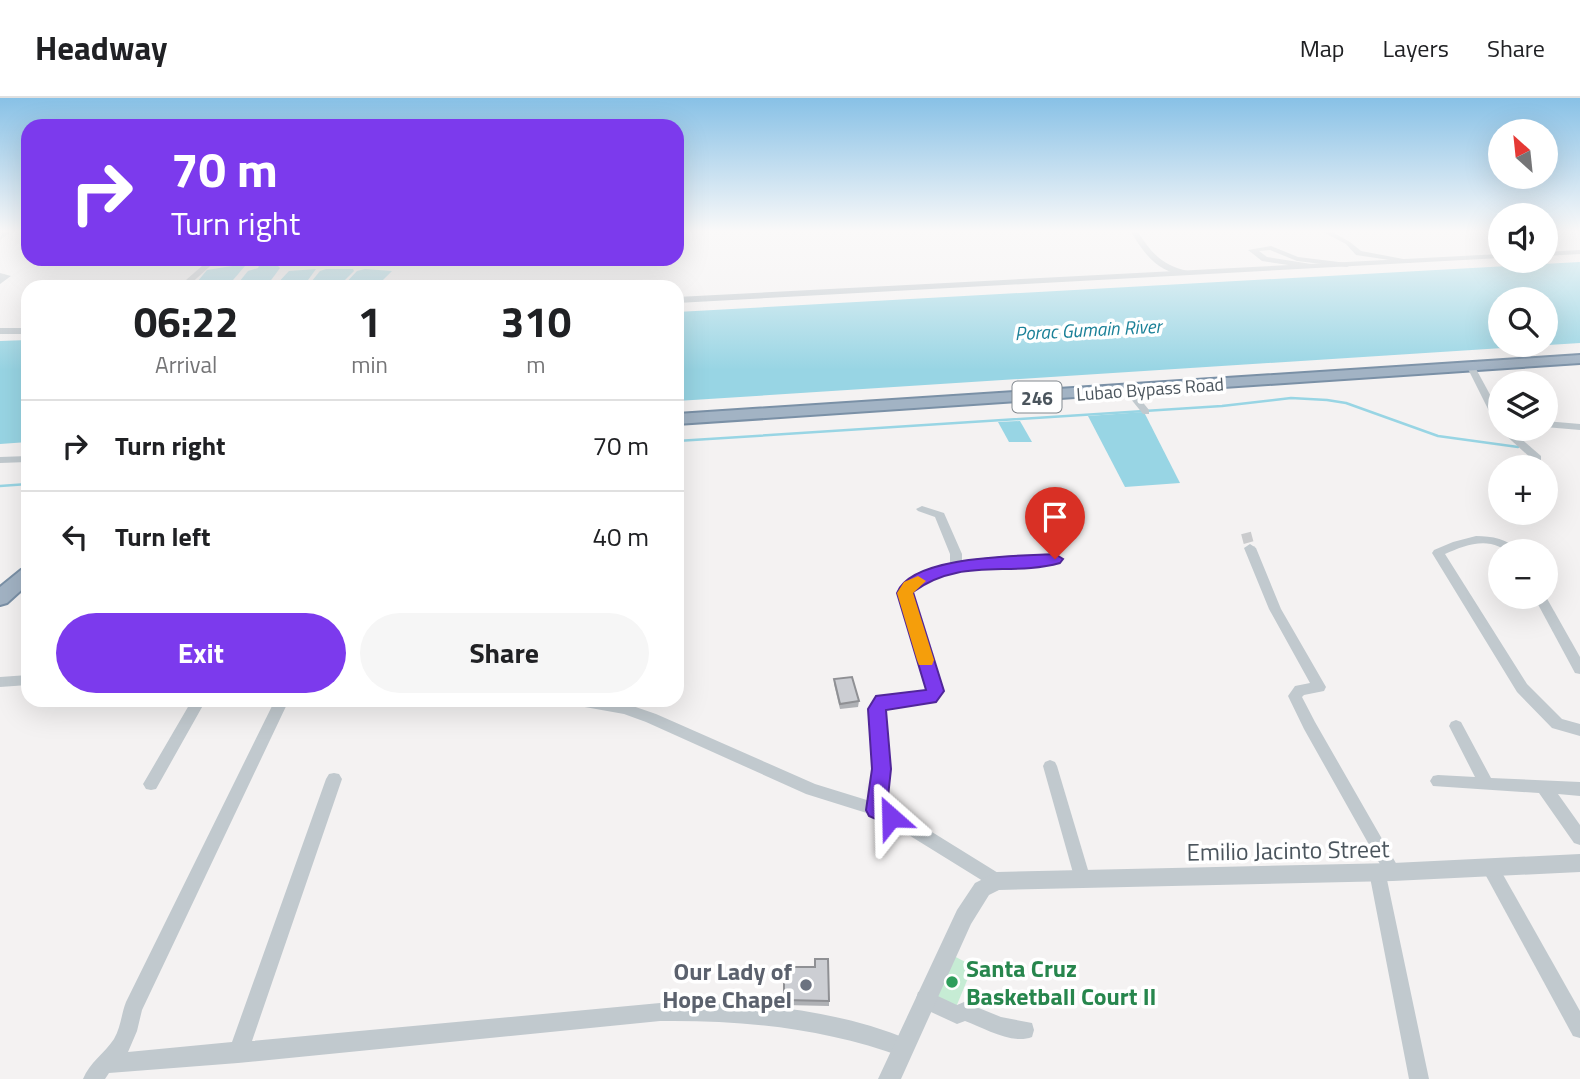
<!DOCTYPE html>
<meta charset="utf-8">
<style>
body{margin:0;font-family:"Titillium Web",sans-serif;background:#f6f6f6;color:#202124;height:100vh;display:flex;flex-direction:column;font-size:26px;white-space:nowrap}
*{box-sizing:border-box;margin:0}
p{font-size:23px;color:#757577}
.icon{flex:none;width:38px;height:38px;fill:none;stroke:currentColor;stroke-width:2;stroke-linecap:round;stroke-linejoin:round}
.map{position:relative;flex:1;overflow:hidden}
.side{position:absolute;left:21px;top:182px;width:663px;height:427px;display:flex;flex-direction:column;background:#fff;border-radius:21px;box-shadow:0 7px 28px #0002}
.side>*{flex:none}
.banner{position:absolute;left:21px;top:21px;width:663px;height:147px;border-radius:21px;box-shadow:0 7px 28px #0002;background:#7c3aed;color:#fff;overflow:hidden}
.needle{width:46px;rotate:333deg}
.fabs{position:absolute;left:1488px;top:21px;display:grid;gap:14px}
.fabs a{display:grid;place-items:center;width:70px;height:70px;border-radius:50%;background:#fff;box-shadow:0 7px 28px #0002;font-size:35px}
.pin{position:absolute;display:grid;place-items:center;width:60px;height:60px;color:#fff;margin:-72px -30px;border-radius:50% 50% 50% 0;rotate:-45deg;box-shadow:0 0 7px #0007}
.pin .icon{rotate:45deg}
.me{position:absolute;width:77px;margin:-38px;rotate:335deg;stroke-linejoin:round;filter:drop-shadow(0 0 5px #0008)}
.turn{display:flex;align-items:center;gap:24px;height:147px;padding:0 35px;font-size:32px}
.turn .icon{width:91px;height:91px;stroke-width:2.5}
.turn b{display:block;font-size:49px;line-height:60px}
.eta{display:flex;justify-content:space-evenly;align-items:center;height:119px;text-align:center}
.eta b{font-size:42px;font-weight:700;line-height:49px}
.primary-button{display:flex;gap:14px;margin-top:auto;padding:14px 35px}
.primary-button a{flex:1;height:80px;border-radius:42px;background:#7c3aed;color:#fff;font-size:28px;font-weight:700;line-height:80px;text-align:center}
.primary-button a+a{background:#f6f6f6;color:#202124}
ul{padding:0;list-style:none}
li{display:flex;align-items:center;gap:21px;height:91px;padding:0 35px;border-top:2px solid #e0e0e0}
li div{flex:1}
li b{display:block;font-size:26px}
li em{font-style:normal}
header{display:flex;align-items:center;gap:42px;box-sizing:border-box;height:98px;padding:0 35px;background:#fff;border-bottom:2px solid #e0e0e0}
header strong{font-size:33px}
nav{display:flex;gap:38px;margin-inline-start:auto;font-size:24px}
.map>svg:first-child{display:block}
.green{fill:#c6ecd4}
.water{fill:#98d5e4;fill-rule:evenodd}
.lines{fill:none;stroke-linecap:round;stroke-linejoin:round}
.stream{stroke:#98d5e4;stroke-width:2.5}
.minor-tunnel{stroke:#cacbcd;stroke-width:10;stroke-dasharray:10 5;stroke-linecap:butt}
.trunk-casing{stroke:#7a90a6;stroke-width:4}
.minor{fill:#c1c9ce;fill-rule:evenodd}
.tertiary{fill:#c1c9ce;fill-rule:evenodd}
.trunk{fill:#a2b3c4;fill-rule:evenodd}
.wall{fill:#afb1b5}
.building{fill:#ccced3;stroke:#8f9094;stroke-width:2}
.route{fill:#7c3aed;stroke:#51269a;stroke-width:2}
.slow{fill:#f59e0b}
.leisure-dot{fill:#2e9e5b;stroke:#fff;stroke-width:2.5}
.worship-dot{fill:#6b7280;stroke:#fff;stroke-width:2.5}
.labels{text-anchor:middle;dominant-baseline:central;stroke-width:7;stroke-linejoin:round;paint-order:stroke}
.far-street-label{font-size:18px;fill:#4b555d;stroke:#fff}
.far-water-label{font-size:19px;font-style:italic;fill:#1b8198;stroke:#fff}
.shield{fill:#fff;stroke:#81888e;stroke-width:2}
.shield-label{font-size:19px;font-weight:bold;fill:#4b555d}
.near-street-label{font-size:24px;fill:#4b555d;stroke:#fff}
.near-leisure-label{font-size:24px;font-weight:bold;fill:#27864d;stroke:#fff;text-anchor:start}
.near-worship-label{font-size:24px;font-weight:bold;fill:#5b616d;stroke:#fff;text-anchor:end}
</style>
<header>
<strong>Headway</strong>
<nav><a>Map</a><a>Layers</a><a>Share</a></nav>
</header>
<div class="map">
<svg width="1580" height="981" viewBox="0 0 1580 981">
<rect width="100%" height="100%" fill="#f4f2f2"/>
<polygon class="green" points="950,856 973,868 954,914 930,900"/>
<g class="water">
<polygon points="262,161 287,161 278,168 280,170 266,189 235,189 248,173 258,170"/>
<path d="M1580 164V245L677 303V214ZM1500 201H1545V247H1500Z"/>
<polygon points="232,168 245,168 227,189 193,189 207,172"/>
<polygon points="316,171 303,189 274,189 289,173"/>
<polygon points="326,171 353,171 354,173 338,189 307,189 320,173"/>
<polygon points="365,171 392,173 376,189 342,189 357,173"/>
<polygon points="28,242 28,344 0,346 0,243"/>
<polygon points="1144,314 1180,385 1125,389 1088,318"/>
<polygon points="1020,323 1032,344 1009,344 998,324"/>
</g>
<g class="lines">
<g class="stream">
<polyline points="677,343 1222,308 1291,300 1327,302 1346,305 1438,338 1518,349"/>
<polyline points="0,388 28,386"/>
</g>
<polyline class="minor-tunnel" points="1246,435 1250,450"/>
<defs>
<g id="trunk">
<polygon points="1580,257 1580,265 677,326 677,316"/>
<polygon points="28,470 28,486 7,505 0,507 0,489 21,472"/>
</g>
</defs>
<use href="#trunk" class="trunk-casing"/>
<g class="minor">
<path d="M1131 134H1138C1151 155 1163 168 1188 173V177C1160 177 1144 156 1131 134Z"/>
<polygon points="1323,134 1332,134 1350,144 1361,153 1414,163 1410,165 1356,157 1346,146"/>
<polygon points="1271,148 1298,159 1347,165 1351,167 1347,169 1297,163 1270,152 1259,153 1267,159 1311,166 1312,168 1308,170 1262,163 1248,152"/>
<polygon points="210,161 218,161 187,189 178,189"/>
<polygon points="0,175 11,178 0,186"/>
<polygon points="1471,266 1475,269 1500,315 1500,328 1495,325 1467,269"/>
<polygon points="1129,290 1132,291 1149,312 1149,316 1143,316 1126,295 1124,293"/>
<polygon points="1545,323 1580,326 1580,332 1545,329"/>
<polygon points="1500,330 1510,331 1541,358 1541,362 1533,362 1501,333"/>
<polygon points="28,358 28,364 0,365 0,359"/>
<path d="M922 408 944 415 962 456V462L1055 457 1061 461 1059 464C1007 476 961 455 913 493L911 495 942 593 935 603 887 608 883 615 888 671 885 708 911 721 1003 778 1005 783 1003 788 997 791 991 788 899 731 873 717 806 696 646 624 624 616 568 606 566 602H604L624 605 656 616 815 686 870 703 874 671 869 614 878 599 926 594 928 592 899 495 911 482 950 465V456L935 419 918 413 916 411Z"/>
<path d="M1476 438C1492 438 1508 441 1519 453 1506 454 1503 449 1491 446 1475 443 1459 450 1445 456L1527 586 1562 621 1580 626V638L1552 630 1517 594 1432 455 1434 452 1453 444Z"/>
<polygon points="1250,446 1256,450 1281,511 1326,589 1324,593 1304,597 1302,599 1315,624 1401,774 1399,779 1393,782 1386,777 1429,981 1409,981 1369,774 1371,769 1377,766 1381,768 1304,631 1288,598 1295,588 1310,585 1269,511 1244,450"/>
<polygon points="1545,497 1580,559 1580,576 1575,575 1534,499"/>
<polygon points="28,577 28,587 0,589 0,579"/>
<polygon points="192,602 206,602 156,691 151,692 146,691 143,686 146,681"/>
<path d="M275 602H289L142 912 137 933 128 954 232 944 326 681 329 676 334 675 339 676 342 681 252 943 660 905C745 904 830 909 910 942L913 949 910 956 903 959C824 930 744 922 660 923L238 965 109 975 105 981H83C90 964 104 956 114 941 121 929 121 917 126 904Z"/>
<path d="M492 602H535L533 606C522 609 505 609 494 606Z"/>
<polygon points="1456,622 1461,624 1491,680 1580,684 1580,698 1558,696 1580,727 1580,747 1574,745 1539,695 1433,688 1430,683 1433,678 1438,677 1475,679 1449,628 1451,624"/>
<polygon points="1050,662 1055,664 1057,668 1091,782 1089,787 1083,790 1077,787 1075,782 1043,668 1045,664"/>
<polygon points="1491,763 1497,766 1580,913 1580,940 1573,938 1485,776 1483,771 1485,766"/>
<path d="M925 892 957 907 964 904 1001 919 1032 925 1034 932 1032 939C1012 947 984 930 965 923L957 926 918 908 916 901 918 894Z"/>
</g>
<g class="tertiary">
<polygon points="2,134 11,134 0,142"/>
<polygon points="1580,152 1580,156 1545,158 1545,154"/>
<polygon points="1500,156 1500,160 677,205 677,199"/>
<rect x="0" y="230" width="28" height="6"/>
<polygon points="1580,756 1580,774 1393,783 999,792 989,797 971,826 901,981 878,981 957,812 975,785 997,774 1393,765"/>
</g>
<use href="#trunk" class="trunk"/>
</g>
<g class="wall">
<polygon points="834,581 859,603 858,609 840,611 834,586"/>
<polygon points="784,869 829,903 829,908 784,907"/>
</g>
<g class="building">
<polygon points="852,579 859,603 840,606 834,581"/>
<polygon points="815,861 828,861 829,903 784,902 784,869 815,869"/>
</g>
<linearGradient id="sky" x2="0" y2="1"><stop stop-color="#88c1e6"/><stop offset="0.49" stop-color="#faf9f9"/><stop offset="1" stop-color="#faf9f9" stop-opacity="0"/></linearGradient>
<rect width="1580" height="272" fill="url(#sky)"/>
<path class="route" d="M1055 456 1063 461 1060 465C1009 479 960 459 913 494L944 593 936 604 886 612 891 671 887 708 898 713 901 719 898 726 891 728 869 718 866 712 872 671 868 611 876 598 926 592 897 495C911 457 1020 458 1055 456Z"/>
<polygon class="slow" points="918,478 926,483 913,495 934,562 932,567 919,567 917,562 897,495 904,484"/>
<circle class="leisure-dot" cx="952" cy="884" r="7"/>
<circle class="worship-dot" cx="806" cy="887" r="7"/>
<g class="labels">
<g class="far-street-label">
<text transform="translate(1150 291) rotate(-4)">Lubao Bypass Road</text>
</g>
<g class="far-water-label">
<text transform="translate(1088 231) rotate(-3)">Porac Gumain River</text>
</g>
<rect class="shield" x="1012.5" y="283.5" width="49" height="31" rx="5"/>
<g class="shield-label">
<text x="1037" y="299">246</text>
</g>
<g class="near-street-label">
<text transform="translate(1288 752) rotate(-1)">Emilio Jacinto Street</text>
</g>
<g class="near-leisure-label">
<text x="966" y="870">Santa Cruz<tspan x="966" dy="28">Basketball Court II</tspan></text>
</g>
<g class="near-worship-label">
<text x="792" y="873">Our Lady of<tspan x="792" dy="28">Hope Chapel</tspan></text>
</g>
</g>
</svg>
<div class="fabs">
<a><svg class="needle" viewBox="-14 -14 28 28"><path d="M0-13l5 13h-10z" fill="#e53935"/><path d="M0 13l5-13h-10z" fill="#757577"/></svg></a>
<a><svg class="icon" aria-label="sound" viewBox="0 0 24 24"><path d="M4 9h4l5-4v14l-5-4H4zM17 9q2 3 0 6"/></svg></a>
<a><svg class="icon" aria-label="search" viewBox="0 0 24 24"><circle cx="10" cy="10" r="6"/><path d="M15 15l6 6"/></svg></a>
<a><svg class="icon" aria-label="layers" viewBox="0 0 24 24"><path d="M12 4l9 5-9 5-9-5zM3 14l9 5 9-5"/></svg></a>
<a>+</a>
<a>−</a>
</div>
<div class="pin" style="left:1055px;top:461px;background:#d93025"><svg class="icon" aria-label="arrive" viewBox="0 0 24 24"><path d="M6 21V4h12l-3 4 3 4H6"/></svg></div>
<svg class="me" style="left:891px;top:719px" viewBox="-20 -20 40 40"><path d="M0-17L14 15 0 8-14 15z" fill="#7c3aed" stroke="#fff" stroke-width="4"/></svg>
<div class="banner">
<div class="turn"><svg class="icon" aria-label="right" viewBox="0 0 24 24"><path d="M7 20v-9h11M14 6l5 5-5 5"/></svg><div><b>70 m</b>Turn right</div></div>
</div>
<section class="side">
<div class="eta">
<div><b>06:22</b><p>Arrival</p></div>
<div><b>1</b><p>min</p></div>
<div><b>310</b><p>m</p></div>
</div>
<ul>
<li><svg class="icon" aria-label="right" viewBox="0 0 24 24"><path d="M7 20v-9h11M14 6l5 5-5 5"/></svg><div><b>Turn right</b></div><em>70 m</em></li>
<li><svg class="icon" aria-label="left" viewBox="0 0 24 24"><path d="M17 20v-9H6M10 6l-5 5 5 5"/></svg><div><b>Turn left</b></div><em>40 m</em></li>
</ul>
<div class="primary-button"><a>Exit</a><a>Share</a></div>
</section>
</div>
